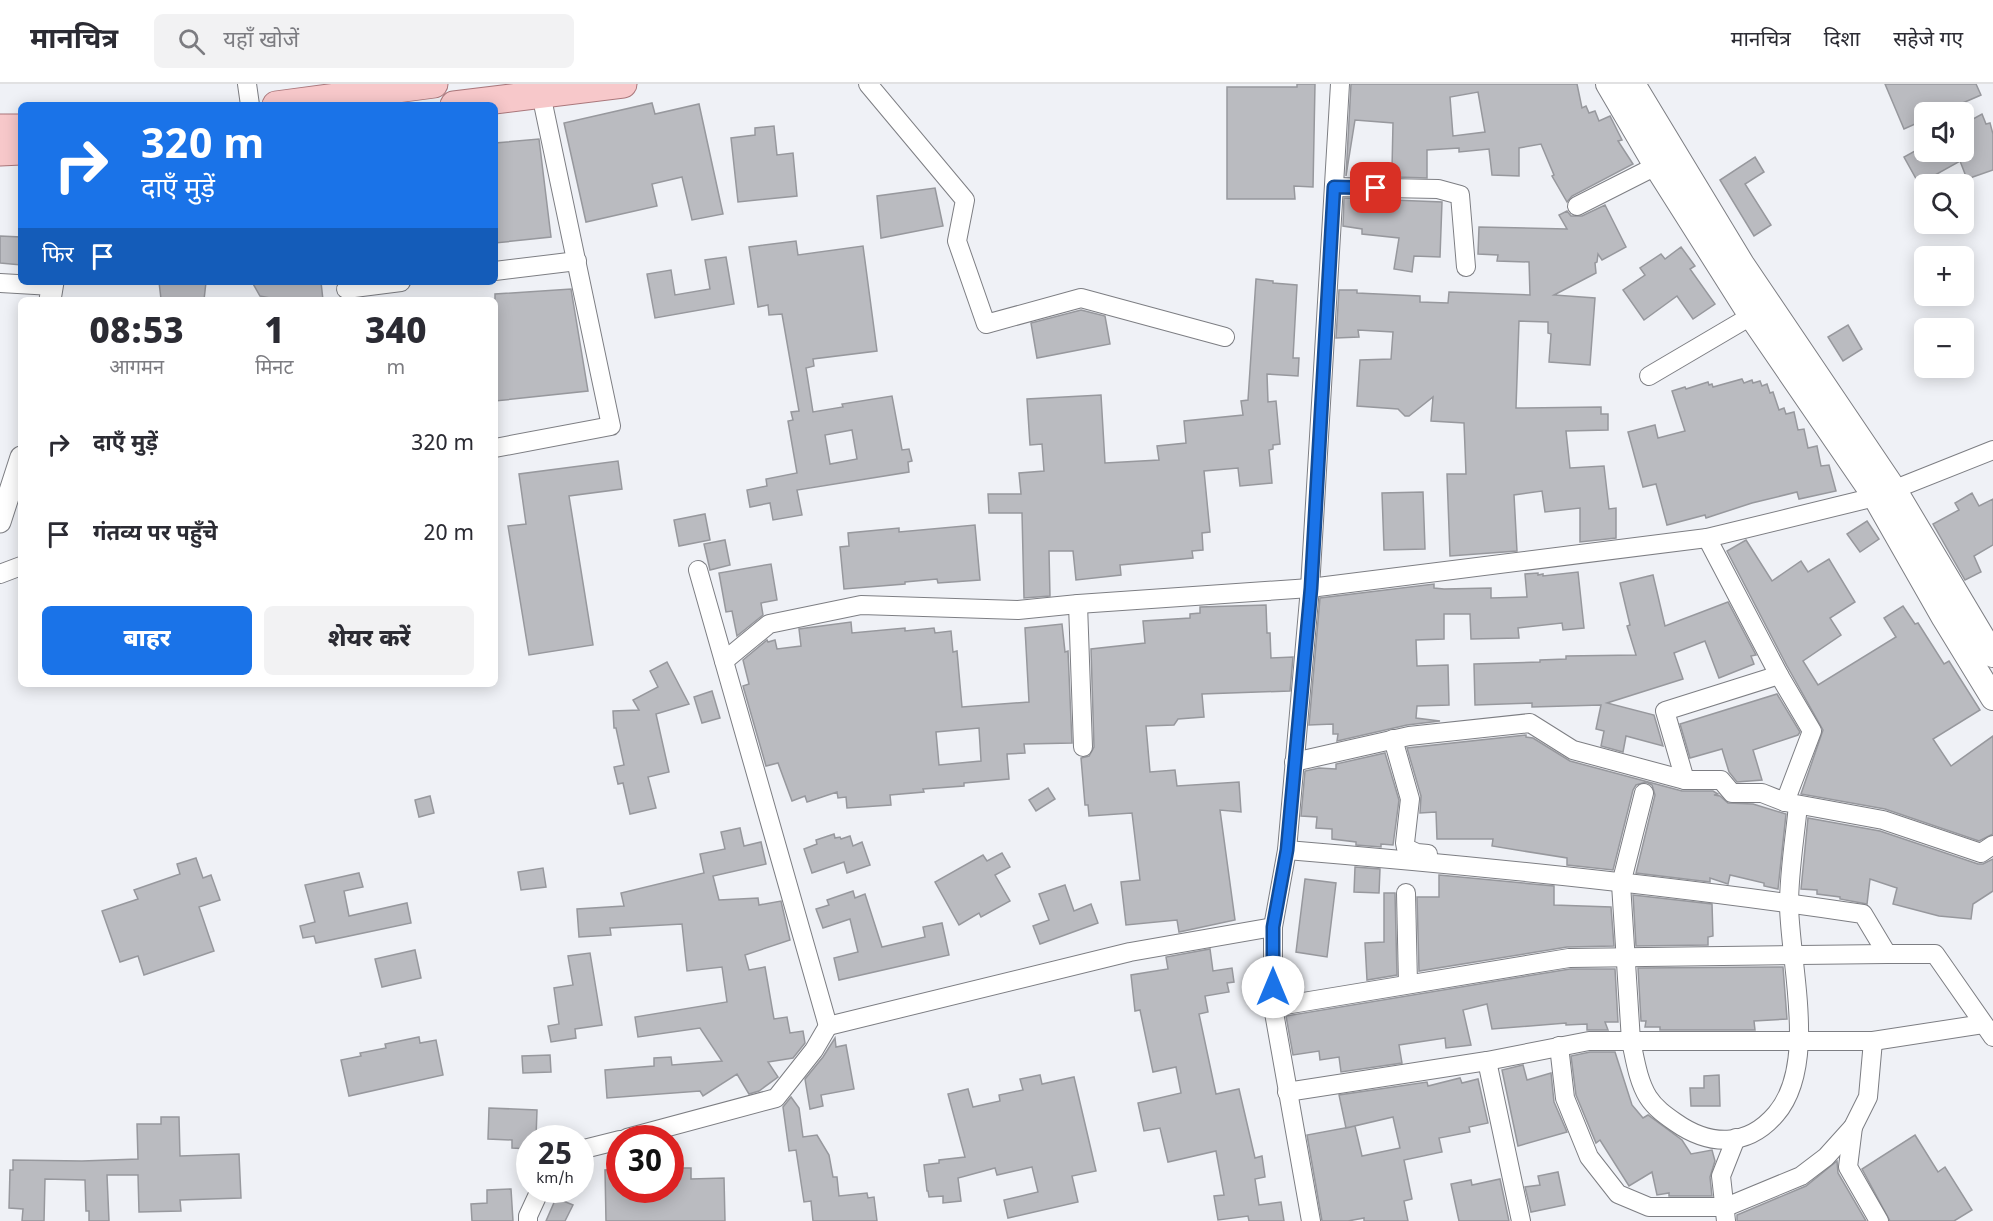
<!DOCTYPE html>
<html lang="hi">
<meta charset="utf-8">
<style>
body{margin:0;font-family:Georgia,"Noto Sans Devanagari",serif;background:#f2f2f3;color:#2b2b33;height:100vh;display:flex;flex-direction:column;font-size:22px;white-space:nowrap}
*{box-sizing:border-box;margin:0}
p{font-size:20px;color:#7c7c81}
.icon{flex:none;width:33px;height:33px;fill:none;stroke:currentColor;stroke-width:2;stroke-linecap:round;stroke-linejoin:round}
.map{position:relative;flex:1;overflow:hidden}
.side{position:absolute;left:18px;top:213px;width:480px;height:390px;display:flex;flex-direction:column;background:#fff;border-radius:9px;box-shadow:0 3px 15px #0003}
.side>*{flex:none}
.top-card{position:absolute;left:18px;top:18px;width:480px;height:183px;border-radius:9px;box-shadow:0 3px 15px #0003;background:#1a73e8;color:#fff;overflow:hidden}
.controls{position:absolute;left:1914px;top:18px;display:grid;gap:12px}
.controls a{display:grid;place-items:center;width:60px;height:60px;border-radius:9px;background:#fff;box-shadow:0 3px 15px #0003;font-size:30px}
.speed{position:absolute;left:516px;top:1041px;display:flex;gap:12px;font-size:30px;font-weight:700;text-align:center}
.speed>*{display:grid;place-content:center;width:78px;height:78px;border-radius:50%;background:#fff;box-shadow:0 3px 15px #0003;line-height:1}
.speed small{font-size:15px;font-weight:400}
.speed .limit{border:9px solid #d22;background:#fff;color:#111}
.pin{position:absolute;display:grid;place-items:center;width:51px;height:51px;color:#fff;margin:-26px;border-radius:12px;box-shadow:0 3px 9px #0006}
.me{position:absolute;width:66px;margin:-33px;rotate:0deg;stroke-linejoin:round;filter:drop-shadow(0 0 4px #0008)}
.turn{display:flex;align-items:center;gap:21px;height:126px;padding:0 24px;font-size:27px}
.turn .icon{width:78px;height:78px;stroke-width:2.5}
.turn b{display:block;font-size:42px;line-height:51px}
.then{display:flex;align-items:center;height:57px;padding:0 24px;background:#0003;gap:12px;font-size:22px}
.eta{display:flex;justify-content:space-evenly;align-items:center;height:102px;text-align:center}
.eta b{font-size:36px;font-weight:800;line-height:42px}
.cta{display:flex;gap:12px;margin-top:auto;padding:12px 24px}
.cta a{flex:1;height:69px;border-radius:9px;background:#1a73e8;color:#fff;font-size:24px;font-weight:800;line-height:69px;text-align:center}
.cta a+a{background:#f2f2f3;color:#2b2b33}
ul{padding:0;list-style:none}
li{display:flex;align-items:center;gap:18px;height:90px;padding:0 24px}
li div{flex:1}
li b{display:block;font-size:22px}
li em{font-style:normal}
header{display:flex;align-items:center;gap:36px;box-sizing:border-box;height:84px;padding:0 30px;background:#fff;border-bottom:2px solid #e1e1e2}
header strong{font-size:28px}
nav{display:flex;gap:33px;margin-inline-start:auto;font-size:21px}
.search{width:420px;height:54px;background:#f2f2f3;display:flex;align-items:center;gap:15px;box-sizing:border-box;padding:0 21px;border-radius:9px;color:#7c7c81;font-size:22px}
.map>svg:first-child{display:block}
.building{fill:#babbc0;stroke:#97989d;stroke-width:1.5;fill-rule:evenodd}
.lines{fill:none;stroke-linecap:round;stroke-linejoin:round}
.minor-casing{stroke:#7d7e83;stroke-width:20}
.tertiary-casing{stroke:#7d7e83;stroke-width:23}
.secondary-casing{stroke:#7d7e83;stroke-width:26}
.primary-casing{stroke:#aa777b;stroke-width:29}
.minor{stroke:#fff;stroke-width:18}
.tertiary{stroke:#fff;stroke-width:21}
.secondary{stroke:#fff;stroke-width:24}
.primary{stroke:#f7c8ca;stroke-width:27}
.route-casing{stroke:#114b97;stroke-width:15}
.route{stroke:#1a73e8;stroke-width:10}
</style>
<header>
<strong>मानचित्र</strong>
<div class="search"><svg class="icon" aria-label="search" viewBox="0 0 24 24"><circle cx="10" cy="10" r="6"/><path d="M15 15l6 6"/></svg>यहाँ खोजें</div>
<nav><a>मानचित्र</a><a>दिशा</a><a>सहेजे गए</a></nav>
</header>
<div class="map">
<svg width="1993" height="1137" viewBox="0 0 1993 1137">
<rect width="100%" height="100%" fill="#eff1f6"/>
<g class="building">
<polygon points="1297,0 1315,0 1313,103 1294,102 1295,115 1227,115 1227,3 1297,3"/>
<path d="M1351 0H1577L1582 24 1586 22 1589 29 1595 27 1599 37 1610 32 1622 56 1618 57 1633 80 1572 112 1567 118 1552 92 1554 91 1541 60 1519 64V92L1492 91 1489 65 1459 68V64L1427 66V94L1398 93V85H1392L1393 39 1355 36 1346 92ZM1478 8 1485 48 1453 52 1450 13Z"/>
<polygon points="1885,0 1976,0 1981,11 1942,28 1924,28 1924,36 1904,45"/>
<polygon points="652,19 655,30 699,20 723,130 692,136 682,93 652,100 657,122 586,138 564,39"/>
<polygon points="1982,30 1986,40 1990,39 1993,50 1993,86 1967,95 1960,77 1919,100 1904,73 1924,62 1924,68 1964,68 1964,40"/>
<polygon points="774,42 777,71 793,69 797,112 738,118 731,54 755,51 755,44"/>
<polygon points="539,55 551,153 495,159 495,59"/>
<polygon points="1755,73 1764,88 1745,100 1771,141 1754,152 1720,96"/>
<polygon points="935,104 943,142 881,154 877,112"/>
<polygon points="1344,114 1442,118 1440,173 1414,172 1412,188 1394,185 1399,154 1362,150 1362,145 1343,142"/>
<polygon points="1605,121 1626,163 1602,176 1598,170 1597,178 1595,179 1596,189 1554,211 1595,214 1590,281 1549,278 1551,250 1548,249 1548,238 1519,237 1516,324 1601,323 1601,330 1608,330 1608,346 1566,347 1570,384 1604,382 1609,425 1616,424 1616,454 1580,458 1580,424 1545,428 1542,407 1514,411 1517,467 1450,472 1447,390 1466,390 1464,339 1431,337 1433,313 1409,332 1405,332 1398,325 1357,322 1360,276 1391,275 1393,248 1358,246 1359,253 1336,254 1339,206 1357,206 1357,209 1420,212 1420,218 1448,219 1449,208 1530,211 1529,178 1497,177 1498,171 1478,170 1479,143 1567,145 1559,131 1567,127 1571,132 1582,132"/>
<polygon points="0,152 21,153 21,181 0,179"/>
<path d="M796 157 798 171 863 162 877 267 813 275 814 282 806 284 813 328 843 323 842 320 892 312 902 366 909 365 912 377 908 378 909 388 797 406 802 431 773 436 770 419 750 423 747 406 767 402 766 395 797 389 788 337 793 336 791 328 799 327 782 230 769 231 768 221 758 223 749 163ZM852 346 857 375 830 380 825 351Z"/>
<polygon points="1681,163 1695,182 1690,185 1715,220 1693,235 1677,212 1644,236 1623,206 1645,191 1640,184 1661,170 1665,175"/>
<polygon points="726,173 734,220 655,234 647,190 671,186 675,211 710,205 705,176"/>
<polygon points="1256,195 1273,197 1273,199 1297,201 1293,274 1299,274 1298,292 1267,290 1268,318 1276,317 1280,360 1273,361 1273,365 1269,366 1272,399 1240,402 1238,384 1204,387 1210,448 1202,449 1203,466 1192,467 1193,474 1120,481 1121,491 1076,496 1073,467 1049,467 1050,512 1024,514 1022,429 989,429 988,410 1021,410 1019,389 1044,387 1042,360 1030,361 1027,315 1101,311 1105,379 1159,376 1157,362 1186,359 1184,337 1243,331 1241,317 1248,316"/>
<polygon points="159,198 206,198 204,216 161,215"/>
<polygon points="252,198 321,198 323,216 280,216 260,212"/>
<polygon points="571,205 588,307 495,317 495,210"/>
<polygon points="1081,226 1105,232 1110,260 1037,274 1031,239"/>
<polygon points="1848,241 1862,265 1843,277 1828,253"/>
<polygon points="1742,295 1744,299 1752,296 1753,299 1760,297 1762,302 1767,300 1770,309 1773,308 1779,326 1784,324 1786,330 1794,328 1798,346 1804,345 1808,364 1817,362 1821,382 1829,381 1836,407 1799,415 1797,408 1752,419 1706,434 1705,431 1667,441 1656,400 1643,403 1628,348 1655,341 1658,354 1685,347 1672,307 1685,303 1686,305 1708,298 1709,301 1712,300 1713,303"/>
<polygon points="618,377 622,405 569,412 593,561 529,571 508,442 526,440 519,390"/>
<polygon points="1423,408 1425,465 1384,466 1382,409"/>
<polygon points="1972,409 1979,422 1993,415 1993,461 1974,472 1981,488 1965,496 1933,440 1959,426 1955,419"/>
<polygon points="705,430 710,456 679,462 674,436"/>
<polygon points="1867,437 1879,455 1860,468 1847,450"/>
<polygon points="975,441 980,496 938,499 937,495 905,498 905,500 844,505 840,463 849,462 848,449 899,444 899,448"/>
<polygon points="725,456 730,481 710,486 704,460"/>
<polygon points="1746,456 1772,497 1801,477 1808,488 1829,475 1855,518 1830,534 1841,551 1803,577 1818,601 1896,553 1884,534 1903,522 1915,540 1918,539 1944,580 1949,577 1980,626 1933,655 1951,682 1993,652 1993,750 1979,757 1885,725 1801,710 1823,646 1787,582 1727,467"/>
<polygon points="771,480 777,516 761,519 763,531 737,552 732,527 726,528 719,489"/>
<polygon points="1578,488 1584,544 1563,546 1562,539 1518,544 1519,554 1471,555 1470,530 1444,530 1444,555 1416,556 1417,582 1448,581 1449,621 1417,622 1416,634 1440,637 1407,641 1337,657 1338,650 1333,650 1333,640 1309,641 1320,514 1434,500 1434,504 1444,505 1491,504 1491,514 1527,513 1525,490 1538,489 1538,491 1543,490 1543,492"/>
<polygon points="1653,491 1665,542 1728,518 1756,571 1751,572 1754,580 1719,594 1705,557 1674,569 1683,595 1607,619 1654,631 1663,662 1626,652 1623,668 1601,662 1604,647 1596,645 1601,621 1532,623 1532,619 1475,621 1474,580 1540,578 1540,576 1566,575 1566,572 1636,571 1627,542 1630,541 1620,499"/>
<polygon points="1266,521 1267,549 1270,549 1271,574 1293,573 1290,607 1202,610 1204,633 1178,635 1174,641 1146,642 1150,688 1175,686 1177,702 1239,698 1241,728 1220,726 1235,836 1179,848 1177,836 1126,841 1121,798 1140,796 1132,729 1089,732 1088,721 1085,721 1081,674 1089,672 1094,663 1091,565 1145,559 1143,537 1190,534 1190,530 1200,529 1200,523"/>
<path d="M851 538 852 549 905 544V547L934 544 935 549 951 547 953 568 957 567 962 623 1029 618 1025 544 1062 540 1065 568 1068 567 1072 659 1024 660 1025 669 1007 670 1009 695 964 699V702L923 705 924 708 890 711 891 721 847 724 846 713 838 714 837 708 807 718 805 712 792 717 778 679 766 682 743 602 749 600 743 576 767 556 768 558 775 556 777 565 801 562 799 545ZM979 644 981 677 939 681 936 648Z"/>
<polygon points="667,578 689,620 656,630 669,688 648,693 656,724 630,730 623,699 618,700 614,683 624,681 616,644 614,644 613,627 639,626 633,616 658,603 650,587"/>
<polygon points="712,607 720,634 702,639 694,613"/>
<polygon points="1777,610 1800,648 1798,651 1753,666 1762,696 1737,698 1729,688 1722,665 1690,674 1680,640"/>
<polygon points="1526,651 1526,653 1533,654 1570,677 1682,707 1713,707 1718,710 1714,711 1720,712 1728,719 1753,720 1786,730 1778,805 1764,802 1764,799 1730,791 1728,800 1710,794 1710,798 1636,789 1655,711 1652,701 1646,698 1636,701 1633,706 1613,786 1567,781 1567,774 1492,762 1493,755 1437,755 1436,728 1420,729 1421,712 1407,664"/>
<polygon points="1385,669 1399,716 1393,761 1381,760 1381,763 1356,761 1356,758 1332,755 1332,745 1316,744 1317,733 1301,732 1305,687 1319,684 1336,685 1336,680"/>
<polygon points="1048,704 1055,715 1036,727 1029,716"/>
<polygon points="430,712 434,729 419,733 415,716"/>
<polygon points="1808,734 1880,747 1978,780 1983,780 1993,775 1993,807 1973,820 1971,835 1939,832 1893,820 1897,804 1870,795 1867,820 1840,815 1840,813 1817,810 1817,806 1801,805"/>
<polygon points="740,744 744,762 761,758 766,780 713,792 719,816 758,814 759,821 781,817 790,856 745,871 749,886 765,883 774,935 787,933 790,949 803,947 805,959 793,974 768,978 778,993 759,1007 749,1010 737,990 703,1012 700,1007 607,1014 605,986 654,982 654,974 671,973 672,981 722,977 700,944 638,953 635,933 727,918 722,883 687,887 682,840 610,844 611,851 579,853 577,825 624,822 621,809 704,789 700,770 725,765 721,748"/>
<polygon points="834,750 835,754 840,753 841,755 850,752 853,762 862,758 870,781 847,789 844,778 812,789 804,765 817,760 816,756"/>
<polygon points="1002,769 1010,783 995,791 1010,817 981,833 979,829 959,841 935,798 983,771 987,777"/>
<polygon points="196,774 203,794 211,791 220,816 199,823 214,867 144,891 138,872 120,878 102,827 138,815 134,806 180,790 177,780"/>
<polygon points="1355,783 1380,785 1379,809 1354,808"/>
<polygon points="543,784 546,803 521,806 518,788"/>
<polygon points="359,789 363,803 344,807 349,832 407,819 411,839 316,859 314,852 303,854 300,842 315,838 305,801"/>
<polygon points="1439,791 1554,802 1554,821 1611,823 1614,862 1567,863 1419,887 1417,813 1439,813"/>
<polygon points="1305,795 1336,799 1327,873 1296,868"/>
<polygon points="1065,801 1074,827 1091,820 1098,839 1040,860 1033,842 1049,836 1039,810"/>
<polygon points="853,807 855,814 865,810 882,863 925,853 923,843 942,839 949,871 839,896 834,874 858,868 850,835 823,844 816,825 829,821 827,816"/>
<polygon points="1384,809 1395,809 1397,891 1367,896 1365,859 1384,858"/>
<polygon points="1633,811 1712,820 1713,852 1708,853 1708,861 1636,862"/>
<polygon points="1210,865 1213,887 1232,884 1234,898 1227,899 1229,908 1205,912 1208,928 1199,930 1216,1010 1239,1005 1255,1074 1262,1072 1265,1093 1255,1095 1259,1121 1281,1118 1284,1137 1249,1137 1248,1132 1218,1136 1214,1112 1224,1111 1216,1067 1168,1078 1160,1044 1144,1047 1138,1019 1181,1009 1176,983 1153,988 1140,926 1135,927 1131,891 1168,885 1166,873"/>
<polygon points="415,866 421,894 382,903 375,875"/>
<polygon points="590,869 602,941 575,945 576,954 551,958 548,942 559,940 554,904 573,901 568,872"/>
<polygon points="1783,883 1787,935 1754,937 1755,946 1660,946 1660,943 1645,943 1646,937 1641,937 1638,884"/>
<polygon points="1570,885 1615,885 1618,938 1605,938 1608,946 1587,946 1587,940 1566,941 1566,939 1492,945 1487,920 1463,926 1471,961 1446,964 1445,954 1399,961 1402,979 1341,988 1339,973 1320,976 1319,967 1293,971 1286,932"/>
<polygon points="419,953 420,959 436,956 443,991 349,1012 341,976 361,972 360,969 386,964 385,960"/>
<polygon points="835,954 836,963 846,961 854,1005 821,1011 823,1022 810,1025 805,995 823,973"/>
<polygon points="1590,968 1615,968 1632,1021 1643,1034 1648,1031 1682,1056 1691,1070 1712,1066 1715,1077 1710,1093 1712,1112 1669,1112 1669,1109 1657,1111 1652,1088 1629,1102 1600,1056 1596,1059 1576,1011 1571,972"/>
<polygon points="550,971 551,988 523,989 522,972"/>
<polygon points="1523,981 1527,996 1551,989 1554,1018 1567,1048 1518,1062 1502,986"/>
<polygon points="1040,991 1042,1000 1074,993 1096,1087 1072,1092 1078,1118 1008,1134 1004,1116 1038,1108 1032,1083 997,1091 995,1084 958,1094 961,1117 943,1119 943,1112 929,1113 928,1107 927,1107 924,1081 939,1079 939,1076 965,1073 948,1010 968,1005 973,1023 1000,1017 999,1011 1023,1006 1020,995"/>
<polygon points="1719,991 1720,1022 1691,1022 1690,1004 1704,1004 1704,992"/>
<polygon points="1460,994 1462,999 1478,995 1488,1039 1469,1043 1470,1048 1439,1054 1442,1068 1404,1076 1412,1115 1404,1117 1408,1137 1364,1137 1364,1134 1348,1137 1322,1137 1307,1051 1355,1042 1362,1072 1400,1064 1393,1033 1346,1044 1339,1011 1427,998 1428,1002"/>
<polygon points="791,1013 799,1024 803,1053 817,1051 829,1071 833,1093 837,1093 839,1112 867,1109 868,1114 874,1113 877,1137 813,1137 811,1117 804,1118 796,1066 789,1067 783,1023"/>
<polygon points="489,1024 537,1026 536,1054 530,1054 530,1065 512,1064 512,1056 488,1055"/>
<polygon points="161,1033 179,1033 180,1072 239,1070 241,1114 180,1116 181,1127 139,1128 138,1091 107,1091 109,1137 89,1137 89,1127 86,1127 85,1096 45,1095 44,1137 22,1137 23,1125 9,1124 10,1086 13,1086 13,1076 82,1077 138,1075 137,1040 161,1040"/>
<polygon points="1915,1051 1938,1088 1945,1083 1972,1126 1954,1137 1890,1137 1862,1085"/>
<polygon points="1837,1077 1838,1089 1866,1137 1737,1137 1737,1131 1806,1102"/>
<polygon points="670,1084 691,1084 691,1095 724,1094 725,1137 606,1137 605,1086 620,1085 620,1106 670,1106"/>
<polygon points="1558,1088 1565,1121 1531,1128 1525,1103 1540,1101 1538,1092"/>
<polygon points="1500,1095 1509,1137 1459,1137 1451,1100 1471,1096 1472,1101"/>
<polygon points="511,1105 513,1137 472,1137 471,1120 487,1119 487,1106"/>
<polygon points="556,1114 573,1121 565,1137 546,1137"/>
</g>
<g class="lines">
<defs>
<g id="minor">
<polyline points="247,0 250,21"/>
<polyline points="868,0 965,116 957,157 986,240 1081,214 1225,253"/>
<polyline points="1334,103 1438,105 1460,111 1466,183"/>
<polyline points="1577,122 1656,82"/>
<polyline points="495,187 577,177"/>
<polyline points="0,199 52,202"/>
<polyline points="346,205 401,198"/>
<polyline points="1649,292 1751,232"/>
<polyline points="495,364 611,342 541,10 541,0"/>
<polyline points="698,486 828,942 1130,868 1273,843"/>
<polyline points="0,490 21,482"/>
<polyline points="1078,520 1083,663"/>
<polyline points="724,577 769,540 861,521 1018,526 1078,520 1310,504 1707,454 1875,413 1993,366"/>
<polyline points="1779,591 1812,647 1785,718"/>
<polyline points="1393,655 1410,715 1405,759 1406,764 1417,769 1428,770"/>
<polyline points="1294,678 1409,652 1530,639 1573,666 1685,696 1721,696 1732,709 1762,709 1785,718 1883,736 1981,769 1993,761"/>
<polyline points="1685,696 1665,627 1779,591 1707,454"/>
<path d="M1644 709 1621 800 1631 957C1635 975 1638 997 1648 1013 1655 1024 1665 1031 1675 1038 1709 1062 1747 1064 1776 1030 1818 981 1790 881 1789 821 1789 788 1795 753 1798 721"/>
<path d="M1287 766C1480 782 1672 801 1863 830L1887 870H1935L1993 953"/>
<polyline points="1406,809 1408,900"/>
<polyline points="1273,923 1569,874 1887,870"/>
<polyline points="1559,962 1565,1014 1589,1073 1618,1110 1649,1123 1726,1123 1801,1092 1826,1073 1853,1043 1868,1013 1873,957"/>
<polyline points="1487,977 1521,1137"/>
<polyline points="1287,1008 1487,977 1589,957 1873,957 1983,940"/>
<polyline points="1853,1043 1848,1083 1879,1137"/>
<polyline points="627,1054 776,1014 814,966 828,942"/>
<polyline points="580,1066 620,1056"/>
<polyline points="528,1137 528,1132 540,1106"/>
<polyline points="1311,1137 1273,923 1273,843 1287,766 1310,504 1340,0"/>
<polyline points="1726,1137 1721,1092 1736,1054"/>
</g>
<g id="tertiary">
<polyline points="50,216 53,198"/>
<polyline points="0,438 21,373"/>
</g>
<g id="secondary">
<polyline points="1608,0 1656,82 1751,232 1875,413 1944,534 1993,614"/>
<polyline points="1633,0 1742,180 1894,405 1993,571"/>
</g>
<g id="primary">
<polyline points="276,21 434,0"/>
<polyline points="454,21 623,0"/>
<polyline points="0,44 21,44"/>
<polyline points="0,68 21,67"/>
</g>
</defs>
<use href="#minor" class="minor-casing"/>
<use href="#tertiary" class="tertiary-casing"/>
<use href="#secondary" class="secondary-casing"/>
<use href="#primary" class="primary-casing"/>
<use href="#minor" class="minor"/>
<use href="#tertiary" class="tertiary"/>
<use href="#secondary" class="secondary"/>
<use href="#primary" class="primary"/>
</g>
<g class="lines">
<defs>
<polyline id="route" points="1273,903 1273,843 1287,766 1311,504 1334,103 1376,104"/>
</defs>
<use href="#route" class="route-casing"/>
<use href="#route" class="route"/>
</g>
</svg>
<div class="controls">
<a><svg class="icon" aria-label="sound" viewBox="0 0 24 24"><path d="M4 9h4l5-4v14l-5-4H4zM17 9q2 3 0 6"/></svg></a>
<a><svg class="icon" aria-label="search" viewBox="0 0 24 24"><circle cx="10" cy="10" r="6"/><path d="M15 15l6 6"/></svg></a>
<a>+</a>
<a>−</a>
</div>
<div class="speed"><div>25<small>km/h</small></div><div class="limit">30</div></div>
<div class="pin" style="left:1376px;top:104px;background:#d93025"><svg class="icon" aria-label="arrive" viewBox="0 0 24 24"><path d="M6 21V4h12l-3 4 3 4H6"/></svg></div>
<svg class="me" style="left:1273px;top:903px" viewBox="-20 -20 40 40"><circle r="19" fill="#fff"/><path d="M0-13L10 11 0 6-10 11z" fill="#1a73e8"/></svg>
<div class="top-card">
<div class="turn"><svg class="icon" aria-label="right" viewBox="0 0 24 24"><path d="M7 20v-9h11M14 6l5 5-5 5"/></svg><div><b>320 m</b>दाएँ मुड़ें</div></div>
<div class="then">फिर<svg class="icon" aria-label="arrive" viewBox="0 0 24 24"><path d="M6 21V4h12l-3 4 3 4H6"/></svg></div>
</div>
<section class="side">
<div class="eta">
<div><b>08:53</b><p>आगमन</p></div>
<div><b>1</b><p>मिनट</p></div>
<div><b>340</b><p>m</p></div>
</div>
<ul>
<li><svg class="icon" aria-label="right" viewBox="0 0 24 24"><path d="M7 20v-9h11M14 6l5 5-5 5"/></svg><div><b>दाएँ मुड़ें</b></div><em>320 m</em></li>
<li><svg class="icon" aria-label="arrive" viewBox="0 0 24 24"><path d="M6 21V4h12l-3 4 3 4H6"/></svg><div><b>गंतव्य पर पहुँचे</b></div><em>20 m</em></li>
</ul>
<div class="cta"><a>बाहर</a><a>शेयर करें</a></div>
</section>
</div>
